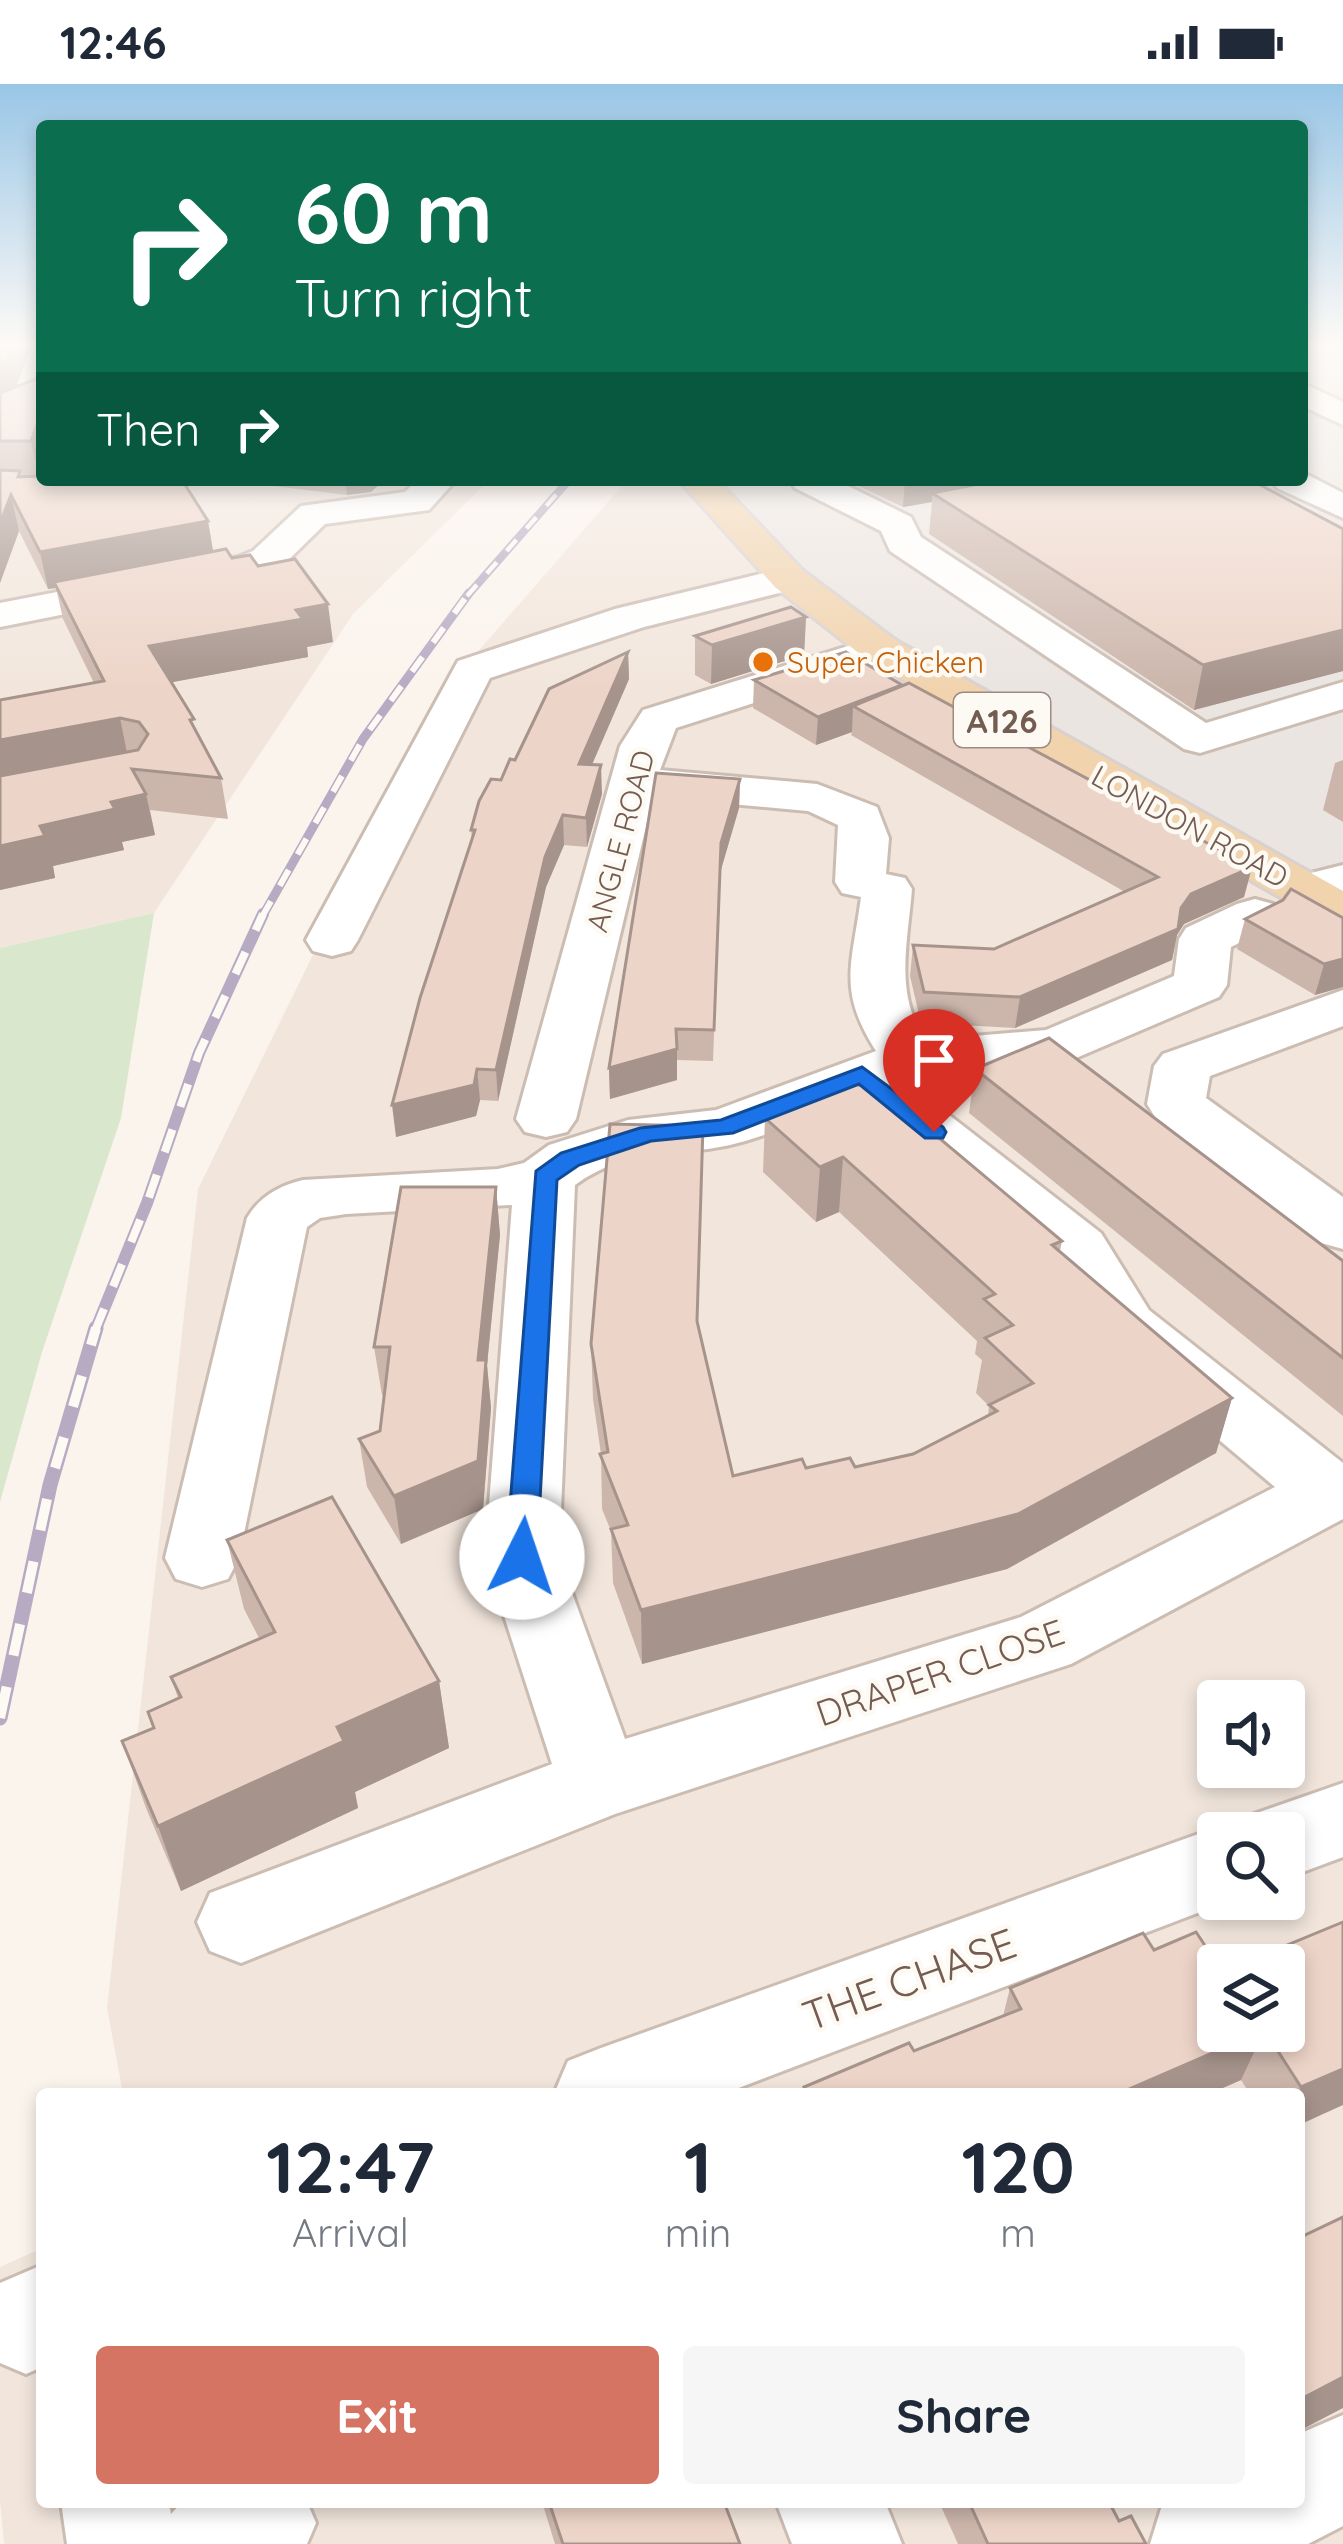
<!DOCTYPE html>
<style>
body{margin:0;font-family:Quicksand,sans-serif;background:#f6f6f7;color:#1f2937;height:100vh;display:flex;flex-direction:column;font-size:45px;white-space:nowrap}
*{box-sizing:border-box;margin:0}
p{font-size:39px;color:#747a83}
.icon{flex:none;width:66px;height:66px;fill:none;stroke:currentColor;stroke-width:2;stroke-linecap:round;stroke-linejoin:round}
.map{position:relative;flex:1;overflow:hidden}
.sheet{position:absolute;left:36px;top:2004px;width:1269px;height:420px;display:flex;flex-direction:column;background:#fff;border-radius:12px;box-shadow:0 6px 18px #0003}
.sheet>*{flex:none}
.hud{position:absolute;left:36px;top:36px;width:1272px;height:366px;border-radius:12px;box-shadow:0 6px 18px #0003;background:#0b6e4f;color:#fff;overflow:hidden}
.buttons{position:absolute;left:1197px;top:1596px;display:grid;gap:24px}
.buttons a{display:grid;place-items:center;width:108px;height:108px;border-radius:12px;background:#fff;box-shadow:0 6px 18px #0003;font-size:60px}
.pin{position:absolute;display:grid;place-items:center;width:102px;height:102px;color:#fff;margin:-123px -51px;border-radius:50% 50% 50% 0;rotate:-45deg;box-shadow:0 0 12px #0007}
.pin .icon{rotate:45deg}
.me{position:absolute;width:132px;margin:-66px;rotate:4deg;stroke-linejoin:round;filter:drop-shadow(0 0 9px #0008)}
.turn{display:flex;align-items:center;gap:42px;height:252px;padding:0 60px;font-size:54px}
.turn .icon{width:156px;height:156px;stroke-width:2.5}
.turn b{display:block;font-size:84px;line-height:102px}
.then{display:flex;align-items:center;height:114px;padding:0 60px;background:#0003;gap:24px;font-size:45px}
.eta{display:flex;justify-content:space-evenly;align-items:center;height:204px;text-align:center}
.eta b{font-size:72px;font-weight:700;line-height:84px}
.primary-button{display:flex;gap:24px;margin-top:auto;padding:24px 60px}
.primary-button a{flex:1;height:138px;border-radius:12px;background:#d57462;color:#fff;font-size:48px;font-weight:700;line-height:138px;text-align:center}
.primary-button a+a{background:#f6f6f7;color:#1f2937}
.status{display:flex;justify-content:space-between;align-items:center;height:84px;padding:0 60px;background:#fff;direction:ltr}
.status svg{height:33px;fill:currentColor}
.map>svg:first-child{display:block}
.residential{fill:#f2e6dc;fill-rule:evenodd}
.industrial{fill:#ebe5e1}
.green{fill:#d9e7cc}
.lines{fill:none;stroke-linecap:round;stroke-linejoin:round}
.minor-casing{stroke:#ccbdb3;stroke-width:6}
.major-casing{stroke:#d8d1cf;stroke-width:6}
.minor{fill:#fff;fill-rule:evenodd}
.major{fill:#f1d3ae;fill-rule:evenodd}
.rail-far3-casing{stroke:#b7abc4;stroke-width:8}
.rail-far2-casing{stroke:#b7abc4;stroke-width:9}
.rail-far1-casing{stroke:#b7abc4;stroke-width:12}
.rail-casing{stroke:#b7abc4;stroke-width:15}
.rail-far3{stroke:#fdf9f3;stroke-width:4.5;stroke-dasharray:15;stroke-linecap:butt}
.rail-far2{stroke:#fdf9f3;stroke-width:6;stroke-dasharray:18;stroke-linecap:butt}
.rail-far1{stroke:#fdf9f3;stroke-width:8;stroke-dasharray:24;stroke-linecap:butt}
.rail{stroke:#fdf9f3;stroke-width:10;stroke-dasharray:32;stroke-linecap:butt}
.wall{fill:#ccb6ac}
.shaded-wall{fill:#a6948c}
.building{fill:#edd4c8;stroke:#a6948c;stroke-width:3}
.route{fill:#1a73e8;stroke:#114b97;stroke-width:3}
.food-dot{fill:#e8710a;stroke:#fdf9f3;stroke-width:4.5}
.labels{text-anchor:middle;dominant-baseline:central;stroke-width:9;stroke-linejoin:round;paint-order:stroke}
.far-food-label{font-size:30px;fill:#c56008;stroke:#fdf9f3;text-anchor:start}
.far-street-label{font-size:30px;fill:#745c52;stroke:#fdf9f3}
.shield{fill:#fdf9f3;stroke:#9d8b82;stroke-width:3}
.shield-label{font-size:33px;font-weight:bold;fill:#745c52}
.street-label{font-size:36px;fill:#745c52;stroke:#fdf9f3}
.near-street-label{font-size:42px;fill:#745c52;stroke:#fdf9f3}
</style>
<div class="status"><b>12:46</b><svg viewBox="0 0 49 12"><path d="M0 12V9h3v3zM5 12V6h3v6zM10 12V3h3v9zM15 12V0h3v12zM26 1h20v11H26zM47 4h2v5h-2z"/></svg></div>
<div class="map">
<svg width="1343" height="2460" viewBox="0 0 1343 2460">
<rect width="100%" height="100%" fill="#fbf4ed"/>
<g class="residential">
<polygon points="0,261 42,261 42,396 489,396 353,530 154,829 0,864"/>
<path d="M627 396H697L1343 828V2460H4L0 2417V2183L42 2164V2418H1299V2010H123L107 1924 198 1105 441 610ZM1218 1617H1284V1683H1218ZM1218 1749H1284V1815H1218ZM1218 1881H1284V1947H1218Z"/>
</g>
<polygon class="industrial" points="1302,261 1343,261 1343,828 880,565 697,396 1302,396"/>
<polygon class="green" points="154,829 121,1034 42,1268 0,1418 0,864"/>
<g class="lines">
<defs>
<g id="minor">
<polygon points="1302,299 1343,318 1343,341 1302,322"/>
<polygon points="1302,388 1343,409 1343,434 1277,404 1272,396 1302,396"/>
<polygon points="417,396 456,396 429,426 325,440 281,483 262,491 0,543 0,519 238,473 253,467 301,422 405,408"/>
<polygon points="790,396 836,396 911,433 921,453 1206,639 1343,598 1343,625 1200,669 1184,665 890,467 881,447 795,404"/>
<polygon points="789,483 803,487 809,495 803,503 644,543 490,594 358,856 351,867 332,872 313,867 306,856 458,577 615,525"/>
<path d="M880 552 895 556 901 565 895 574 676 644 660 686 817 700 877 723 889 754 886 790 905 794 912 805C908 858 894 909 925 956L1046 946 1174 892 1179 855 1186 844 1237 820 1255 815 1273 820 1281 831 1273 842 1231 863 1227 901 1219 913 1076 974 904 996 1101 1149 1149 1226 1343 1379V1435L1071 1580 615 1730 241 1879 210 1867 197 1838 210 1809 552 1680 485 1473 512 1121 346 1130 320 1134 307 1143 239 1474 228 1495 202 1503 176 1495 165 1474 247 1134C260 1112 279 1102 303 1096L498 1085 524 1079 549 1061 628 1036 716 1026 876 967C837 906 852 881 861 813L842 809 835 798 838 741 808 727 653 713 576 1035 567 1048 546 1053 525 1048 516 1035 620 662 643 626ZM856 1014 1056 1178 1103 1258 1275 1403 1021 1533 625 1655 559 1473 575 1101C625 1064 675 1073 730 1061 773 1051 815 1030 856 1014Z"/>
<polygon points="1343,781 1343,811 1305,821 1287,817 1280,806 1287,795"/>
<polygon points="1343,906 1343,942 1210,992 1206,1014 1343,1113 1343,1165 1321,1159 1155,1033 1147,1020 1154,982 1163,970"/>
<polygon points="1343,1699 1343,1773 1284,1795 1284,1749 1245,1749 1254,1730"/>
<polygon points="1218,1743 1233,1749 1218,1749 1218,1815 1234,1815 723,2010 554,2010 568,1977 601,1964"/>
<polygon points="42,2181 42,2283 26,2290 0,2279 0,2199"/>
<polygon points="1343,2331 1343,2442 1308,2460 1150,2460 1163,2418 1299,2418 1299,2350"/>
<polygon points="61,2418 169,2418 171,2430 182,2418 307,2418 316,2439 307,2460 67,2460"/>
<polygon points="776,2418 885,2418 902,2460 792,2460"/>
</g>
<polygon id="major" points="679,396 717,396 803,487 895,556 1343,807 1343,843 1325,839 865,574 775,503"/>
</defs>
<use href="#minor" class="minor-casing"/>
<use href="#major" class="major-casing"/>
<use href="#minor" class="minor"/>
<use href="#major" class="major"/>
<defs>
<polyline id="rail-far3" points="467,512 569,396"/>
<polyline id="rail-far2" points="262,833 363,655 469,509"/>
<polyline id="rail-far1" points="95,1247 147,1119 199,969 263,830"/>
<polyline id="rail" points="0,1634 50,1401 96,1244"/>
</defs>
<use href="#rail-far3" class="rail-far3-casing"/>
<use href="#rail-far2" class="rail-far2-casing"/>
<use href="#rail-far1" class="rail-far1-casing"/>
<use href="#rail" class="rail-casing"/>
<use href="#rail-far3" class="rail-far3"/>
<use href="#rail-far2" class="rail-far2"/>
<use href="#rail-far1" class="rail-far1"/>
<use href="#rail" class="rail"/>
</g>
<g class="wall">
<polygon points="0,261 32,261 16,303 42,327 42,381 39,392 21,392 208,437 213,467 258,482 333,558 307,563 308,573 171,598 221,694 228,735 150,726 155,751 122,758 124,766 53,782 55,794 0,806 94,599 63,535 56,504 48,505 19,447 0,499"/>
<polygon points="224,396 384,396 371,408 347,411"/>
<polygon points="846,396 1251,396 1343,445 1343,587 1194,626 929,450 932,418 903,423"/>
<polygon points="806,533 804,571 711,600 695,591 695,552"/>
<polygon points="628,568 629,595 592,681 602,710 587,763 564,761 546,803 498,1017 480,1016 476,1032 396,1053 472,756 471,746 501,696 515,676"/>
<polygon points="754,596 902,602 1252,783 1244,813 1184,840 1177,851 1172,876 1015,944 921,939 910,892 913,861 994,865 1125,808 851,651 852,648 816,661 753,624"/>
<polygon points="1343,676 1343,738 1323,726 1335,679"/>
<polygon points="740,695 739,724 720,789 713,977 677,976 677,996 610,1015 609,984"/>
<polygon points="1343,834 1343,903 1315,911 1237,865 1245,835"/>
<polygon points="975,985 1343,1177 1343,1332 969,1029"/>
<polygon points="765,1034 1062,1157 1060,1167 1232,1314 1216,1369 1007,1485 642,1580 613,1499 611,1447 602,1425 601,1370 593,1315 591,1260 703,1042 697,1241 733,1392 806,1384 855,1383 913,1370 988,1332 989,1322 976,1309 982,1276 975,1270 977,1257 839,1128 816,1138 763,1088"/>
<polygon points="496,1103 500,1151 487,1280 491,1324 483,1425 401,1460 367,1403 359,1355 380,1347 384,1311 382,1311 374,1263"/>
<polygon points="227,1456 439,1597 449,1664 355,1708 358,1724 181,1807 146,1724 122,1657 153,1644 178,1614 171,1593 259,1554 244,1525"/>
<polygon points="1154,1866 1218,1947 1284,1947 1343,2021 1299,2010 1250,2010 1241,1996 1209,2010 803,2010 804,2003 914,1967 1003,1932 1010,1904"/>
<polygon points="542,2418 724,2418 740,2460 555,2460"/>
<polygon points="939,2418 1109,2418 1119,2437 1146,2460 958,2460"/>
</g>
<g class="shaded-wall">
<polygon points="13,261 32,261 14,308 0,316 0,279"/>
<polygon points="42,327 42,381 39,392 31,357"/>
<polygon points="345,396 384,396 371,408 347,411"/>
<polygon points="905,396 1046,396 932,409 932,418 903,423"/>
<polygon points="11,411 19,447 0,499 0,439"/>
<polygon points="208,437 214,473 54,498 56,504 48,505 40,468"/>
<polygon points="328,520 333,558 307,563 308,573 157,601 149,562 296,526"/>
<polygon points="806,533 804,571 711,600 712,561"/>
<polygon points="1343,546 1343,587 1194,626 1203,581"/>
<polygon points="628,568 629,595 580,708 579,680"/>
<polygon points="902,601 853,622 852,648 816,661 818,633"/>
<polygon points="120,634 128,674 0,698 0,656"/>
<polygon points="601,681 602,710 587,763 586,734"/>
<polygon points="740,695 739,724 720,789 713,977 721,759"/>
<polygon points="146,710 155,751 122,758 124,766 53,782 55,794 0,806 0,762 40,742 111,718"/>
<polygon points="563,731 564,761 546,803 498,1017 496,986 545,773"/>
<polygon points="1252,783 1244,813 1184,840 1177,851 1172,876 1015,944 1020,913 1181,824 1191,810"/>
<polygon points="1343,875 1343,903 1315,911 1324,880"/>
<polygon points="677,965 677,996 610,1015 609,984"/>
<polygon points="477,985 480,1016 476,1032 396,1053 392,1021"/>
<polygon points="843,1073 839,1128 816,1138 820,1083"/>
<polygon points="496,1103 500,1151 487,1281 491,1324 483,1425 401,1460 394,1412 478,1276"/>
<polygon points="1232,1314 1216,1369 1007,1485 642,1580 641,1526"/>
<polygon points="439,1597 449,1664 355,1708 358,1724 181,1807 158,1742 337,1643"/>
<polygon points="1264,1947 1241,1996 1209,2010 1118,2010"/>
<polygon points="1343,1985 1343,2021 1299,2041 1298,2010 1301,2003"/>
<polygon points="1343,2293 1343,2324 1299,2347 1299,2316"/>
</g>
<g class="building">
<polygon points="0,261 13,261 7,275 0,279"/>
<polygon points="39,289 42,289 42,327 31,357 0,357 0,309 36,295"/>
<polygon points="0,386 20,387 18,393 42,392 42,396 182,396 208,437 40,468 11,411 0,439"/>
<polygon points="999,396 1251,396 1343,445 1343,546 1203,581 932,409"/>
<polygon points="226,465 232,474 250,471 258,482 295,475 328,520 296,526 303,535 149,562 194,635 190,636 221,694 132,685 146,710 111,718 115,725 40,742 45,752 0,762 0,692 138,666 148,650 139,638 120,634 0,656 0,616 104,597 54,498"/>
<polygon points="791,523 806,533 712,561 695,552"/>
<polygon points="628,568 579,680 601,681 586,734 563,731 545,773 496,986 477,985 474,1001 392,1021 420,914 475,746 471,746 479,717 491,695 501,696 510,675 515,676 549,605"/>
<polygon points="846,568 902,601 818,633 754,596"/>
<polygon points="909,599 1252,783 1191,810 1181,824 1178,845 1020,913 924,908 913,861 994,865 1158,793 853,622"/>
<polygon points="656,689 740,695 721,759 714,946 676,945 677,965 609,984"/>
<polygon points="1291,805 1343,834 1343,875 1324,880 1245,835 1283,816"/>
<polygon points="1049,954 1343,1177 1343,1274 975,985"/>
<polygon points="853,996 859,1001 869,997 889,1012 1062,1157 1052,1161 1232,1314 1018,1430 641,1526 611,1445 628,1441 600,1370 608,1368 591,1260 610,1040 703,1042 697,1237 733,1392 802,1375 806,1384 850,1374 855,1383 913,1370 997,1327 989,1321 1033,1299 985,1254 1013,1241 984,1215 995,1210 843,1073 820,1083 765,1034"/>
<polygon points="401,1103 496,1103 478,1276 486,1276 478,1377 394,1412 359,1355 380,1347 390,1263 374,1263"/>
<polygon points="332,1413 439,1597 337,1643 344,1657 158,1742 122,1657 154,1644 148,1628 181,1613 171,1593 275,1548 227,1456"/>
<polygon points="1343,1838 1343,1985 1301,2003 1265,1947 1284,1947 1284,1881 1239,1881"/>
<polygon points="1196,1848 1218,1881 1218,1947 1263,1947 1118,2010 808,2010 804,2003 909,1959 914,1967 1021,1925 1010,1904 1143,1849 1154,1866"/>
<polygon points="1343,2133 1343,2293 1299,2316 1299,2154"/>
<polygon points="549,2418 724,2418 740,2460 563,2460"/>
<polygon points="969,2418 1109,2418 1119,2437 1131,2432 1146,2460 988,2460"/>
</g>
<linearGradient id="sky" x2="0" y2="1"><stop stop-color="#99c6e6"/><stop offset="0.43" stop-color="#fdfaf7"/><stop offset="1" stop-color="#fdfaf7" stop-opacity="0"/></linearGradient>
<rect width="1343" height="605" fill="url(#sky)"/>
<polygon class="route" points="862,983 943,1043 946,1048 943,1054 925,1054 859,1000 733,1049 651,1057 579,1081 557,1096 537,1473 533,1482 511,1482 506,1473 536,1087 561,1069 640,1044 721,1036"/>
<circle class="food-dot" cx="763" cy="578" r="12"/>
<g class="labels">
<g class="far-food-label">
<text x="787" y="578">Super Chicken</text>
</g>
<g class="far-street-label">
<text transform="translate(1190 742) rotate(29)">LONDON ROAD</text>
<text transform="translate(620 757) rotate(-75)">ANGLE ROAD</text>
</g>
<rect class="shield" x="954" y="609" width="96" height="54" rx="9"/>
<g class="shield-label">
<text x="1002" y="636">A126</text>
</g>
<g class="street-label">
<text transform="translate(940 1588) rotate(-19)">DRAPER CLOSE</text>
</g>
<g class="near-street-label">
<text transform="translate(909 1895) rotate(-20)">THE CHASE</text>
</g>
</g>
</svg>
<div class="buttons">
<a><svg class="icon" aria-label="sound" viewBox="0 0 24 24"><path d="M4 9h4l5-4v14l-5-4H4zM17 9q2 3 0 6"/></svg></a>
<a><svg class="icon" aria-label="search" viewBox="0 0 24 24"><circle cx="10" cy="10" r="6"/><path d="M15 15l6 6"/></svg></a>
<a><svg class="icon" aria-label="layers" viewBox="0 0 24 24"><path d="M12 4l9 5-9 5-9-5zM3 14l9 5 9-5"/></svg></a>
</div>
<div class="pin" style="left:934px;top:1048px;background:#d93025"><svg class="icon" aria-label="arrive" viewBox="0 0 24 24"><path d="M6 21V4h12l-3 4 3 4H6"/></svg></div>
<svg class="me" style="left:522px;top:1473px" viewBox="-20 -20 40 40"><circle r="19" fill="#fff"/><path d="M0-13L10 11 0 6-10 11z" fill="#1a73e8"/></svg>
<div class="hud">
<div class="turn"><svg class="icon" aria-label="right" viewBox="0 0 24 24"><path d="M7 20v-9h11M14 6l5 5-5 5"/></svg><div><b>60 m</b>Turn right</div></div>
<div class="then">Then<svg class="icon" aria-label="right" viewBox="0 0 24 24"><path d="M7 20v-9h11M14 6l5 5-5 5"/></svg></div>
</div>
<section class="sheet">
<div class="eta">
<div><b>12:47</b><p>Arrival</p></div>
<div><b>1</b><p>min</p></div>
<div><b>120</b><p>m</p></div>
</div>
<div class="primary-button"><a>Exit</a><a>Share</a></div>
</section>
</div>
